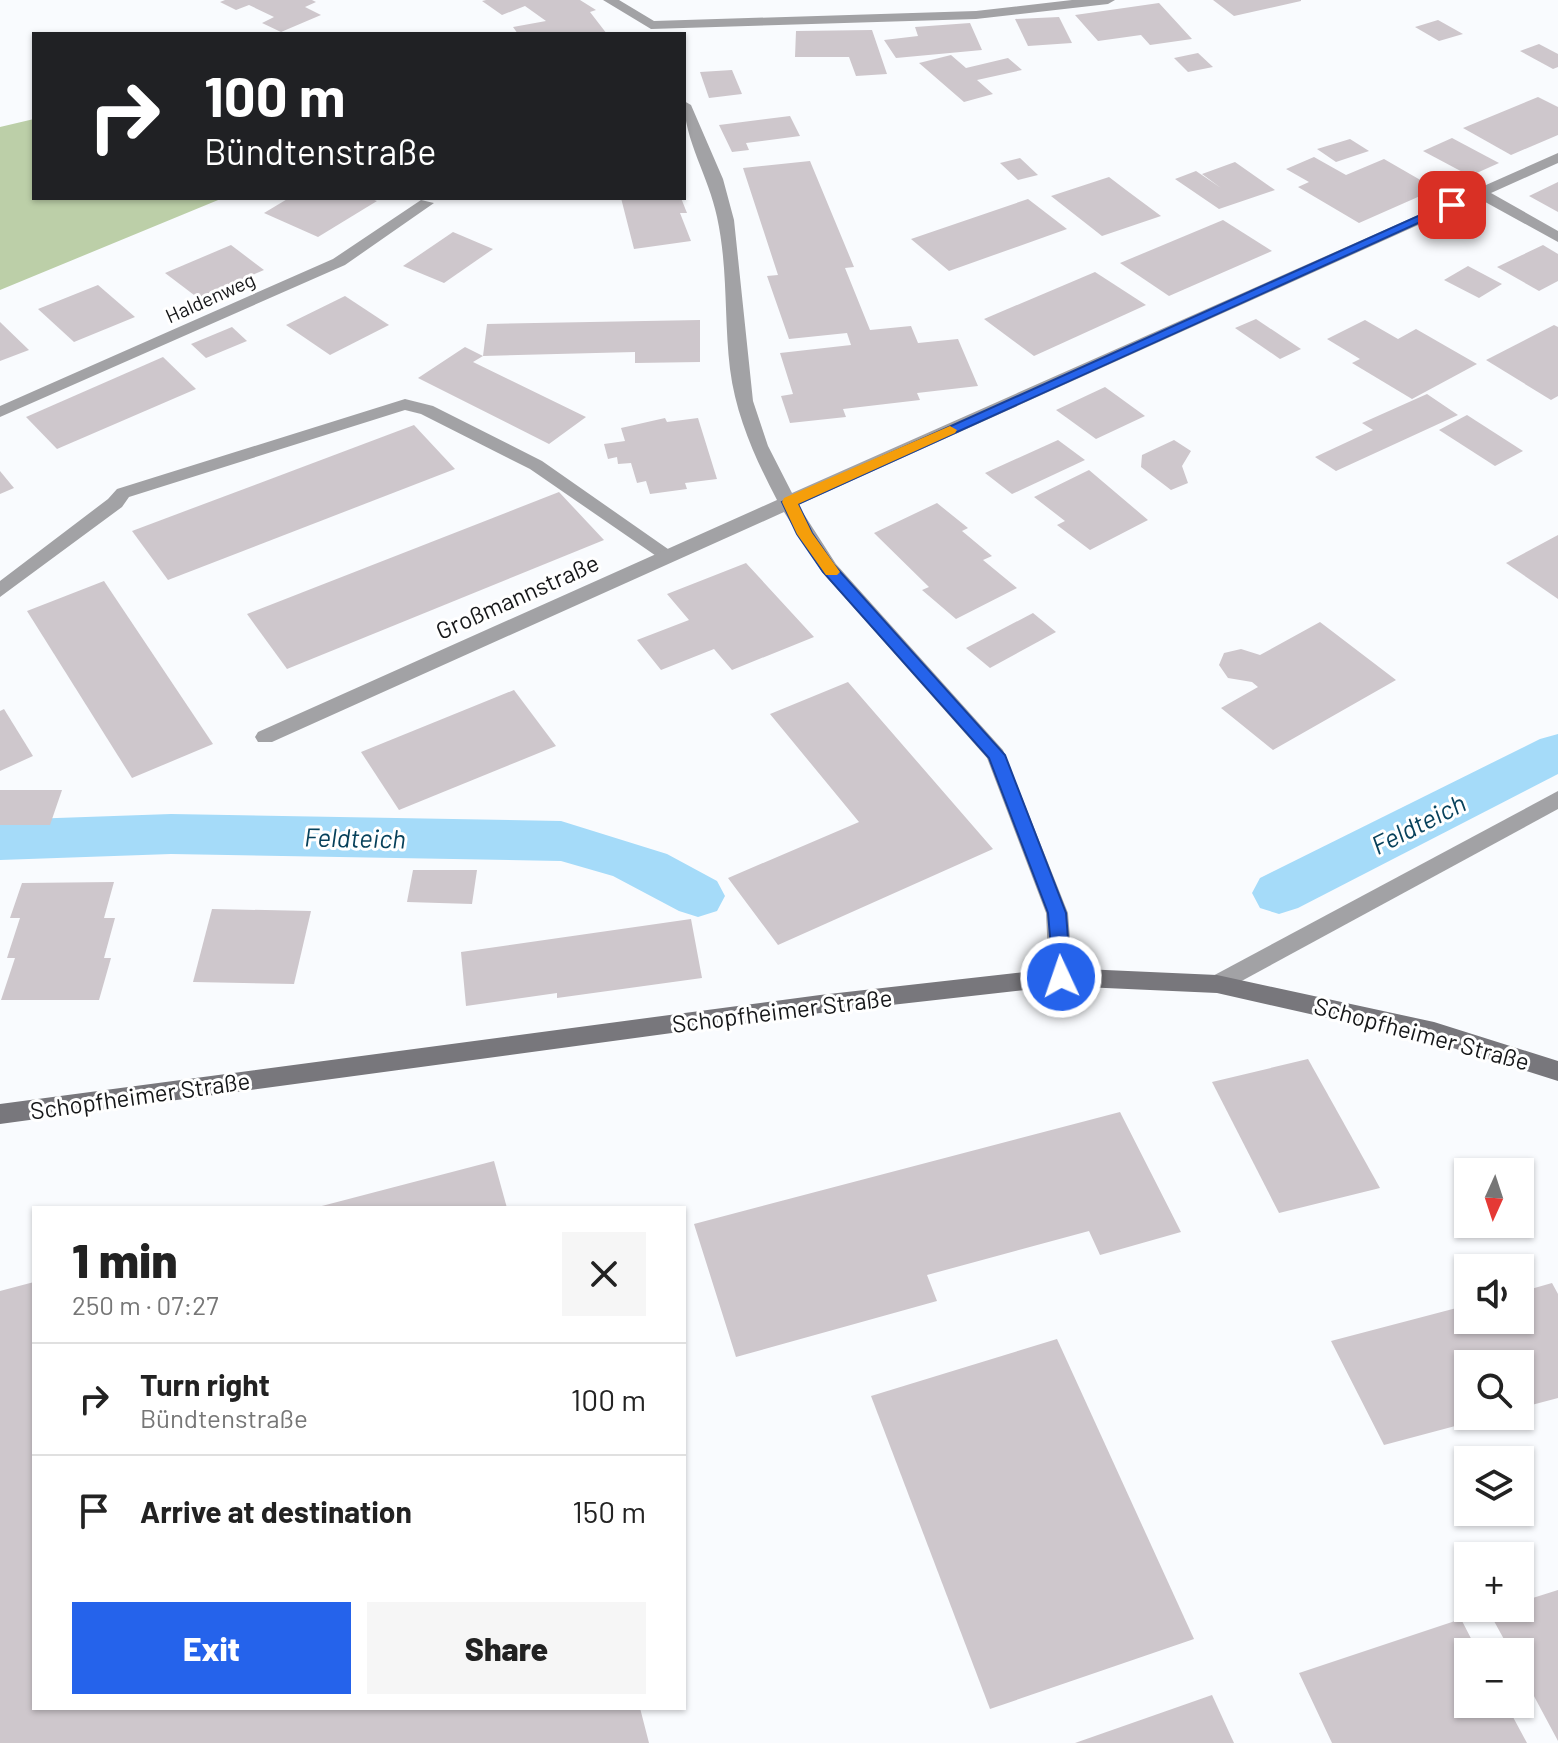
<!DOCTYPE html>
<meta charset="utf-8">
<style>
body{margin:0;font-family:Barlow,sans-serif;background:#f6f6f6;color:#222;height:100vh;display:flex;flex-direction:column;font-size:30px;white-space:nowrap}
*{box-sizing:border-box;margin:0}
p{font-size:26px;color:#767676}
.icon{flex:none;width:44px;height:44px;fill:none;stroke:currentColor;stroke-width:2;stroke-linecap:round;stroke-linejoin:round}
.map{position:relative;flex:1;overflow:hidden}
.side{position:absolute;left:32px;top:1206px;width:654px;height:504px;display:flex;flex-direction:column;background:#fff;border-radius:0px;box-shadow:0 2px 6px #0004}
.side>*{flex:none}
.top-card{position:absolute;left:32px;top:32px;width:654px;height:168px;border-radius:0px;box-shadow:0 2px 6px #0004;background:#202124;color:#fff;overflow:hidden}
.needle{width:52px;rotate:183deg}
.tools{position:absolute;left:1454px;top:1158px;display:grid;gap:16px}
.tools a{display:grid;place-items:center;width:80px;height:80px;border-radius:0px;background:#fff;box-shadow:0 2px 6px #0004;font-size:40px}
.pin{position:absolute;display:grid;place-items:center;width:68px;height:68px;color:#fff;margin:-34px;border-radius:16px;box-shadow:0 4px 12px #0006}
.me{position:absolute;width:88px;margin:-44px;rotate:357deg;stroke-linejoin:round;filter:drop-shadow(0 0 6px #0008)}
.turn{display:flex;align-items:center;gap:28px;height:168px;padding:0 40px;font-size:36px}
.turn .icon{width:104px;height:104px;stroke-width:2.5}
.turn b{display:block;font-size:56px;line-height:68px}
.round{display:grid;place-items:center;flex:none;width:84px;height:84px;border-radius:0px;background:#f6f6f6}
.headline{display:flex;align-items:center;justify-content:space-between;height:136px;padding:0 40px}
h1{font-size:48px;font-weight:800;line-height:60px}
.primary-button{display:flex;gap:16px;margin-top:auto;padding:16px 40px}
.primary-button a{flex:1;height:92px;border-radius:0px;background:#2563eb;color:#fff;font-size:32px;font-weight:800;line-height:92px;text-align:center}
.primary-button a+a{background:#f6f6f6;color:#222}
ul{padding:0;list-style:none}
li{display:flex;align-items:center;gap:24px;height:112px;padding:0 40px;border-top:2px solid #e0e0e0}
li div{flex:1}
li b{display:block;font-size:30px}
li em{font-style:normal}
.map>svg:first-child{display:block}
.green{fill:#bccfa8}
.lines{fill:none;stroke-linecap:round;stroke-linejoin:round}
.canal{fill:#a5dbf9;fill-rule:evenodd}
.building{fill:#cec7cc}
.service{fill:#a2a2a5;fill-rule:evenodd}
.minor{fill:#a2a2a5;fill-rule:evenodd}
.secondary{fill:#78777c;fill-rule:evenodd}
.route{fill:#2563eb;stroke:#184099;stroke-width:2}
.slow{fill:#f59e0b}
.labels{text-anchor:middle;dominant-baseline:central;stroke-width:6;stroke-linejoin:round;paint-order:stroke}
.far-street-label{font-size:20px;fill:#161719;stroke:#fff}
.street-label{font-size:24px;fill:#161719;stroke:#fff}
.water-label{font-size:26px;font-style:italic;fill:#07415b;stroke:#fff}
</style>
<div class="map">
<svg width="1558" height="1743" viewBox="0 0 1558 1743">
<rect width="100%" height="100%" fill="#f9fbfe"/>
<polygon class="green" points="34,119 34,198 223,198 0,290 0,127"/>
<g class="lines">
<g class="canal">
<polygon points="1558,734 1558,774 1298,908 1279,914 1260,908 1252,893 1260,878 1540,739"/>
<polygon points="171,814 561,821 667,854 717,881 725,896 717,911 698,917 679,911 613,876 561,861 171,854 0,860 0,820"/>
</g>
</g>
<g class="building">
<polygon points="225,0 312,0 316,2 305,7 321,15 281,32 262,23 274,17 249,5 236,10 220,2"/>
<polygon points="486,0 580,0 596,10 590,12 607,34 518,34 513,27 546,21 525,6 502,15 482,1"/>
<polygon points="1213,0 1301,0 1301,1 1234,16"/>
<polygon points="1159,3 1192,39 1150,45 1141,35 1098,41 1075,15"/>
<polygon points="1059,17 1072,43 1028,46 1015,19"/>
<polygon points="1438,20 1463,34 1439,41 1415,27"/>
<polygon points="970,23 982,50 896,58 884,40 918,36 915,27"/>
<polygon points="872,30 887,74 856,76 849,57 795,57 796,31"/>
<polygon points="1539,44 1558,54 1558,67 1553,69 1520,51"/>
<polygon points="1198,53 1213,67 1188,72 1174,58"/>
<polygon points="951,55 966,68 1008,58 1022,70 977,80 993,94 964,102 919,63"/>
<polygon points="732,70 742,94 709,98 700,72"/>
<polygon points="1538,97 1558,107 1558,135 1511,155 1463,128"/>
<polygon points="790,116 800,136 746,143 749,150 732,152 719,125"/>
<polygon points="1452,138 1499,163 1470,176 1423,151"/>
<polygon points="1350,139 1369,151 1336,162 1317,149"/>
<polygon points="1314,157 1346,175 1384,159 1436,189 1359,223 1298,187 1309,182 1286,169"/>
<polygon points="1020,158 1038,175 1018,180 1000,163"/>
<polygon points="810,161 854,267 845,268 870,330 911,326 918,343 958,339 978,386 917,393 920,400 843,409 846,417 790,423 781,396 793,394 780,353 851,345 847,333 789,339 767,276 778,275 743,168"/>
<polygon points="1235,162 1275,190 1219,209 1175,179 1196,171 1221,188 1202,174"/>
<polygon points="1109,177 1126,190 1161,216 1102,236 1051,196"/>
<polygon points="1558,182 1558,212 1529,196"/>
<polygon points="289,198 369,198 377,201 318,237 264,213"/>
<polygon points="621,198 681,198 687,213 680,213 691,241 634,249"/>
<polygon points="1028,199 1067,229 949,271 911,239"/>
<polygon points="1223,220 1272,251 1169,296 1120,263"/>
<polygon points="453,232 493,249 444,283 403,266"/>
<polygon points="231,245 264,270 198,298 165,273"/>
<polygon points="1543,245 1558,254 1558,281 1539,291 1497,267"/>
<polygon points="1468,266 1502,284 1479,298 1444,280"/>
<polygon points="1095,272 1146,305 1034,356 984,319"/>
<polygon points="98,285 135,317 74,342 38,309"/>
<polygon points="345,296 389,325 330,355 286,325"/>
<polygon points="1256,319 1301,349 1280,359 1235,328"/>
<polygon points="700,320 700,362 635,363 635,352 483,356 473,362 586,417 549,444 418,378 465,347 483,356 487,324"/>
<polygon points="1365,320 1398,339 1416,329 1477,364 1412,399 1352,363 1360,359 1327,339"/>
<polygon points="0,322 29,350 0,361"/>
<polygon points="1554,325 1558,327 1558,396 1551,400 1486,360"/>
<polygon points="232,327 247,341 206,358 191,344"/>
<polygon points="163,357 196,389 57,449 26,417"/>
<polygon points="1105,387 1145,416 1096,439 1056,410"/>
<polygon points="1427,394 1458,415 1336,471 1315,457 1373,430 1362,423"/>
<polygon points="1467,415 1523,451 1495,466 1439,430"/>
<polygon points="665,418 667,422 698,418 717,479 685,483 687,489 650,494 646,481 637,483 631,463 618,464 617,457 608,459 604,444 625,441 621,428"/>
<polygon points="414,425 455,469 168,580 132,531"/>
<polygon points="1058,440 1085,460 1012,494 985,473"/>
<polygon points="1174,440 1191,451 1182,466 1188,483 1171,490 1141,467 1142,455"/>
<polygon points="1089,470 1148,520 1090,550 1057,525 1065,521 1034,497"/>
<polygon points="0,471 14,488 0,494"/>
<polygon points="559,492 604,540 287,669 247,614"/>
<polygon points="937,503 968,528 962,531 992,556 983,560 1017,588 956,619 922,590 929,587 874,533"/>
<polygon points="1558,535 1558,599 1506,563"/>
<polygon points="746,563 814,637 732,670 714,649 661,670 637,640 689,620 667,594"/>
<polygon points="104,581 213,744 132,778 27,611"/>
<polygon points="1033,613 1056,632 990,668 966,648"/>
<polygon points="1320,622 1396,680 1273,750 1221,708 1258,687 1252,682 1228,678 1219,665 1224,653 1241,649 1260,655"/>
<polygon points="848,682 993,849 778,945 728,878 859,822 770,714"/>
<polygon points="514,690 556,746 399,810 361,752"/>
<polygon points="4,709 33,756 0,771 0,711"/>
<polygon points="0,790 62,790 50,825 0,825"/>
<polygon points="413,870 477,870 472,904 407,902"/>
<polygon points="114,882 104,918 115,918 104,958 111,958 99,1000 1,1000 15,958 7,958 20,918 10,918 22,883"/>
<polygon points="212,909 311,911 294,984 193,982"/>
<polygon points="691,919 702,978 557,998 557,993 466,1006 461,952"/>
<polygon points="1308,1059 1380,1188 1279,1213 1212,1082"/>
<polygon points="1120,1112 1181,1232 1100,1255 1089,1231 927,1275 937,1301 736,1357 694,1224"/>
<polygon points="494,1161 507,1208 318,1208 318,1207"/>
<polygon points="34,1282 34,1708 640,1708 649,1743 0,1743 0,1291"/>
<polygon points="1552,1283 1558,1294 1558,1398 1520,1408 1520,1364 1468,1364 1468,1416 1489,1417 1384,1445 1331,1341 1468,1305 1468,1320 1520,1320 1520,1292"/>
<polygon points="1057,1339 1194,1639 990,1709 871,1396"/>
<polygon points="1558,1590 1558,1741 1520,1670 1520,1652 1511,1652 1489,1612 1520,1608 1520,1602"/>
<polygon points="1461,1619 1478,1652 1468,1652 1468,1704 1506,1704 1527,1743 1332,1743 1299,1673"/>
<polygon points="1212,1695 1234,1743 1075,1743"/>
</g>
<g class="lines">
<polygon class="service" points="405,399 433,406 542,461 678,556 669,562 662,560 530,469 421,414 405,410 129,497 122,507 0,597 0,581 108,499 117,489"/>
<g class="minor">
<polygon points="603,0 619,0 654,21 976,11 1072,0 1115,0 1108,4 976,19 651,29"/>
<path d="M684 101 691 105 723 179 734 220 753 401 768 446 792 493 1558 153V163L1491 193 1558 231V242L1478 198 798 505 836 564 1003 750 1068 913 1073 977 1069 983H1053L1049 977 1046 913 987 758 822 572 784 512 272 742H258L255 737 258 732 777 500C755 458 736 416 730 369 724 318 728 267 717 217 709 177 684 140 684 101Z"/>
<polygon points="421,200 434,203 345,265 0,417 0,406 333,259"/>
<polygon points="1558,791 1558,809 1225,990 1209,990 1205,984 1209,978"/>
</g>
<polygon class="secondary" points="1061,968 1217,975 1434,1022 1558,1061 1558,1081 1434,1042 1217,993 1061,986 820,1013 0,1124 0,1104 820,995"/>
</g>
<polygon class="route" points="1447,203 1458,205 798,504 812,533 834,565 1005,755 1066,913 1071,977 1061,985 1054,983 1048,913 989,758 823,572 797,534 782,502"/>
<polygon class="slow" points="950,426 957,430 955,433 798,504 812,533 840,572 837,575 826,575 797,534 782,502 784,498"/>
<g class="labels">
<g class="far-street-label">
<text transform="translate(210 297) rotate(-24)">Haldenweg</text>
</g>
<g class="street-label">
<text transform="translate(517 596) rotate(-24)">Großmannstraße</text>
<text transform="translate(782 1010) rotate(-7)">Schopfheimer Straße</text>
<text transform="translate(1422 1033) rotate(15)">Schopfheimer Straße</text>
<text transform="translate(140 1095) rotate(-8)">Schopfheimer Straße</text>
</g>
<g class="water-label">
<text transform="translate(1418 823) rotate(-27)">Feldteich</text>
<text transform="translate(355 837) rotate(1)">Feldteich</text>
</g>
</g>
</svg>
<div class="tools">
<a><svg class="needle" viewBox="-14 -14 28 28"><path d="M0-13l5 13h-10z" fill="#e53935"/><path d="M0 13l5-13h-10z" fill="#767676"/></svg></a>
<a><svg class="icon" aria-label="sound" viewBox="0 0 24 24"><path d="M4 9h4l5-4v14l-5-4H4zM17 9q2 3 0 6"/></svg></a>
<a><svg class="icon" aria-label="search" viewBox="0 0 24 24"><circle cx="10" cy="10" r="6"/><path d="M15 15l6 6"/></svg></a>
<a><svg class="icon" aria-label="layers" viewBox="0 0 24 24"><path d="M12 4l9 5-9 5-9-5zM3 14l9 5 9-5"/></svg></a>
<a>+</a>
<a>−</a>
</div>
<div class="pin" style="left:1452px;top:205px;background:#d93025"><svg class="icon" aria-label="arrive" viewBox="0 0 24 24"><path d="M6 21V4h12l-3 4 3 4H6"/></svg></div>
<svg class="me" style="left:1061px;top:977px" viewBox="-20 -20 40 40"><circle r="17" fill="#2563eb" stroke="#fff" stroke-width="3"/><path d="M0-11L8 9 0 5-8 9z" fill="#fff"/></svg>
<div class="top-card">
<div class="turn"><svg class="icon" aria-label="right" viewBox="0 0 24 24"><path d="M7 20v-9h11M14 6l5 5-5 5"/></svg><div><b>100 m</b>Bündtenstraße</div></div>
</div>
<section class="side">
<div class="headline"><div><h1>1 min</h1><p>250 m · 07:27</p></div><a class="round"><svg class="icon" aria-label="close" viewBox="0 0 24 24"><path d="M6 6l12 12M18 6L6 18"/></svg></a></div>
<ul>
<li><svg class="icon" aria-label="right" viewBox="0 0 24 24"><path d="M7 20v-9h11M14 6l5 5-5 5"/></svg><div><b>Turn right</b><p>Bündtenstraße</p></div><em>100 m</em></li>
<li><svg class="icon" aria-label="arrive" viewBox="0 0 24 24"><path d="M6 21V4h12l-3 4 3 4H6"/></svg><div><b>Arrive at destination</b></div><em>150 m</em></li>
</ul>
<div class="primary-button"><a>Exit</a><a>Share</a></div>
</section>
</div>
